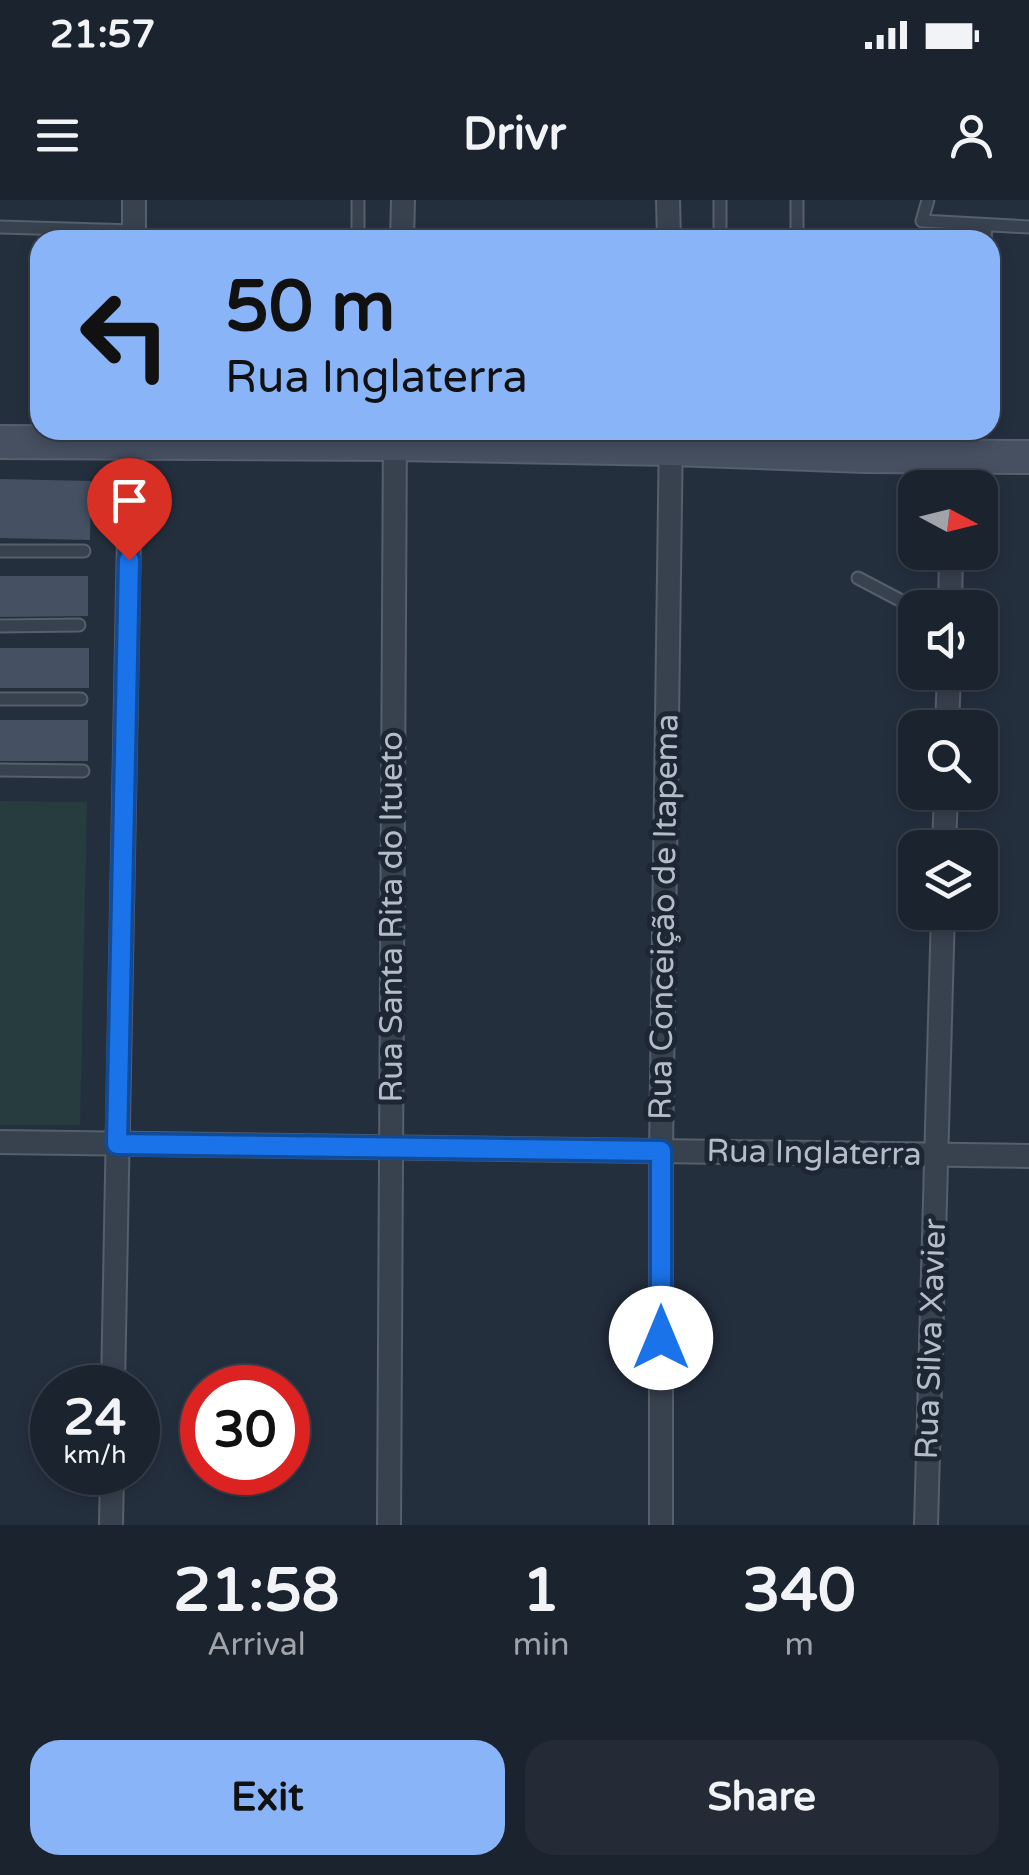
<!DOCTYPE html>
<meta charset="utf-8">
<style>
body{margin:0;font-family:"Varela Round",sans-serif;background:#242b36;color:#f1f3f6;height:100vh;display:flex;flex-direction:column;font-size:38px;white-space:nowrap}
*{box-sizing:border-box;margin:0}
p{font-size:32px;color:#a0a4aa}
.icon{flex:none;width:55px;height:55px;fill:none;stroke:currentColor;stroke-width:2;stroke-linecap:round;stroke-linejoin:round}
.map{position:relative;height:1325px;overflow:hidden}
.sheet{display:flex;flex-direction:column;background:#1b232e;flex:1}
.sheet>*{flex:none}
.guide{position:absolute;left:30px;top:30px;width:970px;height:210px;border-radius:30px;box-shadow:0 5px 15px #0003,0 0 0 2px #39404a;background:#8ab4f8;color:#111;overflow:hidden}
.needle{width:65px;rotate:97deg}
.controls{position:absolute;left:898px;top:270px;display:grid;gap:20px}
.controls a{display:grid;place-items:center;width:100px;height:100px;border-radius:20px;background:#1b232e;box-shadow:0 5px 15px #0003,0 0 0 2px #39404a;font-size:50px}
.speed{position:absolute;left:30px;top:1165px;display:flex;gap:20px;font-size:50px;font-weight:700;text-align:center}
.speed>*{display:grid;place-content:center;width:130px;height:130px;border-radius:50%;background:#1b232e;box-shadow:0 5px 15px #0003,0 0 0 2px #39404a;line-height:1}
.speed small{font-size:25px;font-weight:400}
.speed .limit{border:15px solid #d22;background:#fff;color:#111}
.pin{position:absolute;display:grid;place-items:center;width:85px;height:85px;color:#fff;margin:-102px -42px;border-radius:50% 50% 50% 0;rotate:-45deg;box-shadow:0 0 10px #0007}
.pin .icon{rotate:45deg}
.me{position:absolute;width:110px;margin:-55px;rotate:0deg;stroke-linejoin:round;filter:drop-shadow(0 0 8px #0008)}
.turn{display:flex;align-items:center;gap:35px;height:210px;padding:0 30px;font-size:45px}
.turn .icon{width:130px;height:130px;stroke-width:2.5}
.turn b{display:block;font-size:70px;line-height:85px}
.eta{display:flex;justify-content:space-evenly;align-items:center;height:170px;text-align:center}
.eta b{font-size:60px;font-weight:800;line-height:70px}
.cta{display:flex;gap:20px;margin-top:auto;padding:20px 30px}
.cta a{flex:1;height:115px;border-radius:30px;background:#8ab4f8;color:#111;font-size:40px;font-weight:800;line-height:115px;text-align:center}
.cta a+a{background:#242b36;color:#f1f3f6}
.status{display:flex;justify-content:space-between;align-items:center;height:70px;padding:0 50px;background:#1b232e;direction:ltr}
.status svg{height:28px;fill:currentColor}
header{display:flex;justify-content:space-between;align-items:center;height:130px;padding:0 30px;background:#1b232e;font-size:45px;font-weight:800}
.map>svg:first-child{display:block}
.green{fill:#263c3f}
.building{fill:#455162}
.lines{fill:none;stroke-linecap:round;stroke-linejoin:round}
.lane-casing{stroke:#565f6c;stroke-width:15}
.street-casing{stroke:#565f6c;stroke-width:26}
.secondary-casing{stroke:#565f6c;stroke-width:36}
.lane{stroke:#38414e;stroke-width:11}
.street{stroke:#38414e;stroke-width:22}
.secondary{stroke:#465061;stroke-width:32}
.route-casing{stroke:#114b97;stroke-width:25}
.route{stroke:#1a73e8;stroke-width:18}
.labels{text-anchor:middle;dominant-baseline:central;stroke-width:10;stroke-linejoin:round;paint-order:stroke}
.street-label{font-size:32px;fill:#b4bcc9;stroke:#1d2633}
</style>
<div class="status"><b>21:57</b><svg viewBox="0 0 49 12"><path d="M0 12V9h3v3zM5 12V6h3v6zM10 12V3h3v9zM15 12V0h3v12zM26 1h20v11H26zM47 4h2v5h-2z"/></svg></div>
<header><svg class="icon" aria-label="menu" viewBox="0 0 24 24"><path d="M4 6h16M4 12h16M4 18h16"/></svg>Drivr<svg class="icon" aria-label="person" viewBox="0 0 24 24"><circle cx="12" cy="8" r="4"/><path d="M4 21q1-7 8-7t8 7"/></svg></header>
<div class="map">
<svg width="1029" height="1325" viewBox="0 0 1029 1325">
<rect width="100%" height="100%" fill="#242f3e"/>
<polygon class="green" points="0,601 87,602 80,925 0,925"/>
<g class="building">
<polygon points="0,279 91,281 90,340 0,338"/>
<polygon points="0,376 88,376 88,416 0,417"/>
<rect x="0" y="448" width="89" height="40"/>
<rect x="0" y="520" width="88" height="41"/>
</g>
<g class="lines">
<defs>
<g id="lane">
<polyline points="797,0 797,40"/>
<polyline points="928,0 922,21 1029,27"/>
<polyline points="0,27 134,31"/>
<polyline points="358,40 358,0"/>
<polyline points="720,40 720,0"/>
<polyline points="985,40 986,25"/>
<polyline points="793,250 798,230"/>
<polyline points="0,351 84,351"/>
<polyline points="858,378 915,408"/>
<polyline points="0,426 79,425"/>
<polyline points="0,499 81,499"/>
<polyline points="0,570 83,571"/>
</g>
<g id="street">
<polyline points="668,0 669,40"/>
<polyline points="134,40 134,0"/>
<polyline points="402,40 403,0"/>
<polyline points="953,288 954,256"/>
<polyline points="950,408 951,352"/>
<polyline points="947,528 949,472"/>
<polyline points="944,648 946,592"/>
<polyline points="0,942 1029,956"/>
<polyline points="113,1188 131,230"/>
<polyline points="111,1325 112,1272"/>
<polyline points="389,1325 395,233"/>
<polyline points="661,1325 661,951 671,230"/>
<polyline points="926,1325 943,712"/>
</g>
<polyline id="secondary" points="0,242 395,244 671,249 865,256 1029,257"/>
</defs>
<use href="#lane" class="lane-casing"/>
<use href="#street" class="street-casing"/>
<use href="#secondary" class="secondary-casing"/>
<use href="#lane" class="lane"/>
<use href="#street" class="street"/>
<use href="#secondary" class="secondary"/>
</g>
<g class="lines">
<defs>
<polyline id="route" points="129,360 117,944 661,951 661,1138"/>
</defs>
<use href="#route" class="route-casing"/>
<use href="#route" class="route"/>
</g>
<g class="labels">
<g class="street-label">
<text transform="translate(392 717) rotate(-90)">Rua Santa Rita do Itueto</text>
<text transform="translate(664 717) rotate(-89)">Rua Conceição de Itapema</text>
<text transform="translate(814 953) rotate(1)">Rua Inglaterra</text>
<text transform="translate(931 1139) rotate(-88)">Rua Silva Xavier</text>
</g>
</g>
</svg>
<div class="controls">
<a><svg class="needle" viewBox="-14 -14 28 28"><path d="M0-13l5 13h-10z" fill="#e53935"/><path d="M0 13l5-13h-10z" fill="#a0a4aa"/></svg></a>
<a><svg class="icon" aria-label="sound" viewBox="0 0 24 24"><path d="M4 9h4l5-4v14l-5-4H4zM17 9q2 3 0 6"/></svg></a>
<a><svg class="icon" aria-label="search" viewBox="0 0 24 24"><circle cx="10" cy="10" r="6"/><path d="M15 15l6 6"/></svg></a>
<a><svg class="icon" aria-label="layers" viewBox="0 0 24 24"><path d="M12 4l9 5-9 5-9-5zM3 14l9 5 9-5"/></svg></a>
</div>
<div class="speed"><div>24<small>km/h</small></div><div class="limit">30</div></div>
<div class="pin" style="left:129px;top:360px;background:#d93025"><svg class="icon" aria-label="arrive" viewBox="0 0 24 24"><path d="M6 21V4h12l-3 4 3 4H6"/></svg></div>
<svg class="me" style="left:661px;top:1138px" viewBox="-20 -20 40 40"><circle r="19" fill="#fff"/><path d="M0-13L10 11 0 6-10 11z" fill="#1a73e8"/></svg>
<div class="guide">
<div class="turn"><svg class="icon" aria-label="left" viewBox="0 0 24 24"><path d="M17 20v-9H6M10 6l-5 5 5 5"/></svg><div><b>50 m</b>Rua Inglaterra</div></div>
</div>
</div>
<section class="sheet">
<div class="eta">
<div><b>21:58</b><p>Arrival</p></div>
<div><b>1</b><p>min</p></div>
<div><b>340</b><p>m</p></div>
</div>
<div class="cta"><a>Exit</a><a>Share</a></div>
</section>
